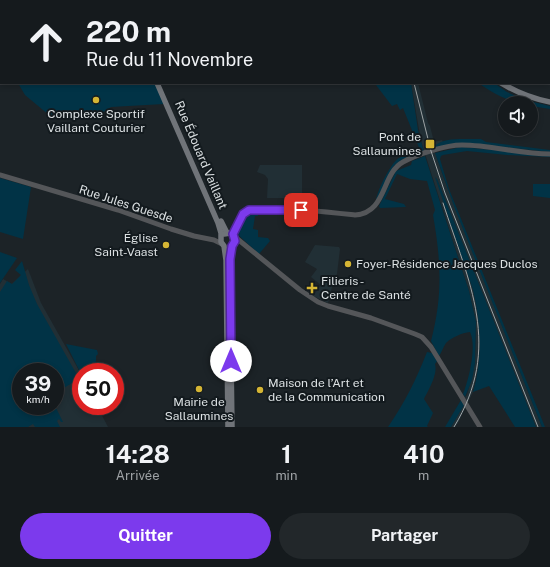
<!DOCTYPE html>
<html lang="fr">
<meta charset="utf-8">
<style>
body{margin:0;font-family:"Public Sans",sans-serif;background:#22272a;color:#f1f3f6;height:100vh;display:flex;flex-direction:column;font-size:15px;white-space:nowrap}
*{box-sizing:border-box;margin:0}
p{font-size:13px;color:#9da1a4}
.icon{flex:none;width:22px;height:22px;fill:none;stroke:currentColor;stroke-width:2;stroke-linecap:round;stroke-linejoin:round}
.map{position:relative;height:427px;overflow:hidden}
.side{display:flex;flex-direction:column;background:#151a1d;flex:1}
.side>*{flex:none}
.guide{position:absolute;left:0px;top:0px;width:550px;height:84px;box-shadow:0 2px 6px #0003,0 0 0 1px #34383b;background:#151a1d;color:#f1f3f6;overflow:hidden}
.fabs{position:absolute;left:498px;top:96px;display:grid;gap:8px}
.fabs a{display:grid;place-items:center;width:40px;height:40px;border-radius:50%;background:#151a1d;box-shadow:0 2px 6px #0003,0 0 0 1px #34383b;font-size:20px}
.speed{position:absolute;left:12px;top:363px;display:flex;gap:8px;font-size:20px;font-weight:700;text-align:center}
.speed>*{display:grid;place-content:center;width:52px;height:52px;border-radius:50%;background:#151a1d;box-shadow:0 2px 6px #0003,0 0 0 1px #34383b;line-height:1}
.speed small{font-size:10px;font-weight:400}
.speed .limit{border:6px solid #d22;background:#fff;color:#111}
.pin{position:absolute;display:grid;place-items:center;width:34px;height:34px;color:#fff;margin:-17px;border-radius:8px;box-shadow:0 2px 6px #0006}
.me{position:absolute;width:44px;margin:-22px;rotate:0deg;stroke-linejoin:round;filter:drop-shadow(0 0 3px #0008)}
.turn{display:flex;align-items:center;gap:14px;height:84px;padding:0 20px;font-size:18px}
.turn .icon{width:52px;height:52px;stroke-width:2.5}
.turn b{display:block;font-size:28px;line-height:34px}
.eta{display:flex;justify-content:space-evenly;align-items:center;height:68px;text-align:center}
.eta b{font-size:24px;font-weight:700;line-height:28px}
.button{display:flex;gap:8px;margin-top:auto;padding:8px 20px}
.button a{flex:1;height:46px;border-radius:24px;background:#7c3aed;color:#fff;font-size:16px;font-weight:700;line-height:46px;text-align:center}
.button a+a{background:#22272a;color:#f1f3f6}
.map>svg:first-child{display:block}
.built{fill:#212f35;fill-rule:evenodd}
.green{fill:#013346}
.lines{fill:none;stroke-linecap:round;stroke-linejoin:round}
.tertiary{stroke:#545659;stroke-width:5}
.secondary{stroke:#707479;stroke-width:5.5}
.rail{stroke:#9ea4a6;stroke-width:1}
.route-casing{stroke:#51269a;stroke-width:10}
.route{stroke:#7c3aed;stroke-width:7}
.poi-dot{fill:#d5b534;stroke:#131a1e;stroke-width:1.5}
.labels{text-anchor:middle;dominant-baseline:central;stroke-width:4;stroke-linejoin:round;paint-order:stroke}
.poi-label{font-size:12px;fill:#dbe0e2;stroke:#131a1e;text-anchor:start}
.street-label{font-size:12px;fill:#dbe0e2;stroke:#131a1e}
</style>
<div class="map">
<svg width="550" height="427" viewBox="0 0 550 427">
<rect width="100%" height="100%" fill="#1c2327"/>
<g class="built">
<polygon points="411,83 418,83 428,123 430,126 434,142 442,140 443,142 434,146 434,149 443,176 542,427 536,427 436,177 473,290 477,307 481,335 478,368 473,392 458,423 455,427 451,427 466,400 465,397 467,395 475,363 476,322 469,291 421,141"/>
<polygon points="260,165 302,165 302,198 267,198 268,179 265,175 257,172"/>
<polygon points="315,245 339,247 340,249 337,274 334,279 328,303 313,296 321,285 311,277 317,269 305,262"/>
<path d="M28 269 41 303 81 374V406H97L108 427H0V284L3 279 12 284ZM21 372H55V406H21Z"/>
</g>
<g class="green">
<polygon points="18,83 155,83 164,104 111,107 102,113 49,115 25,95"/>
<path d="M378 83H411L418 130 424 152C412 156 401 158 393 167L376 201C376 193 391 162 399 158 406 154 413 152 420 150L403 108 400 110 397 104 392 106 376 85Z"/>
<path d="M478 83H494L507 92 525 100 550 106V109L531 106V103C508 103 497 95 478 83Z"/>
<path d="M470 139H481L486 142 550 150V152L483 145 438 148 434 147C441 138 459 139 470 139Z"/>
<polygon points="461,147 550,155 550,157 507,155 467,151 443,155 441,156 440,159 449,189 545,427 542,427 455,209 435,153"/>
<path d="M425 156 469 291 476 322 475 363 472 380 465 397 463 394C469 379 477 346 470 332 462 333 452 337 446 343 443 347 442 352 439 356L431 341C443 295 441 261 433 215L435 210 427 181 410 179 397 174 385 199 404 204 406 207 380 208 379 206 396 171 411 165 412 161Z"/>
<path d="M435 177 437 179 536 427H515L489 386 473 392C483 358 481 324 473 290Z"/>
<polygon points="0,178 31,187 23,239 0,232"/>
<polygon points="533,184 550,184 550,198 533,196"/>
<path d="M254 211H258V216H255L253 229 258 230V237L268 238 270 241 259 254 236 233C240 224 243 214 254 211Z"/>
<polygon points="0,252 17,258 0,283"/>
<polygon points="22,261 29,285 37,304 81,382 81,395 74,382 55,393 55,372 21,372 21,406 55,406 63,422 61,422 59,419 57,421 60,427 35,427 33,424 28,427 0,427 0,292 7,281 12,284 21,275 15,270"/>
<polygon points="66,344 97,350 98,354 96,356 96,361 95,365 92,365 91,372 81,372 81,374"/>
<path d="M427 352 432 353 437 361 435 364C438 374 429 389 424 399L433 413 427 426 428 427H388C405 402 416 380 427 352Z"/>
<polygon points="461,400 464,405 451,427 445,427"/>
</g>
<g class="lines">
<g class="tertiary">
<polyline points="0,175 118,210 171,229 194,236 214,240 222,244"/>
<path d="M233 234C237 228 239 215 247 211 258 204 337 213 355 215 387 213 381 174 403 162 417 154 446 145 462 145 491 145 520 154 550 154"/>
<polyline points="235,237 300,290 318,302 328,306 371,318 415,334 422,337 431,347 480,427"/>
</g>
<g class="secondary">
<polyline points="122,0 122,1"/>
<polyline points="388,0 390,1"/>
<polyline points="157,83 218,223 221,233 221,242 224,246 226,260 228,427"/>
<path d="M501 83C516 92 533 99 550 102"/>
<polyline points="221,221 227,233"/>
<polyline points="224,234 231,233 235,237 234,244 230,247"/>
<polyline points="231,272 232,247"/>
<polyline points="231,357 232,427"/>
</g>
<g class="rail">
<polyline points="393,0 393,1"/>
<polyline points="414,83 431,151 445,193 538,427"/>
<path d="M443 203C469 283 503 347 454 427"/>
</g>
</g>
<g class="lines">
<defs>
<polyline id="route" points="231,361 230,259 232,246 235,241 233,234 243,214 249,210 301,210"/>
</defs>
<use href="#route" class="route-casing"/>
<use href="#route" class="route"/>
</g>
<g class="poi-dot">
<circle cx="96" cy="100" r="4"/>
<rect x="425" y="139" width="10" height="10" rx="2"/>
<circle cx="166" cy="245" r="4"/>
<circle cx="348" cy="264" r="4"/>
<path d="M310 282h4v4h4v4h-4v4h-4v-4h-4v-4h4z"/>
<circle cx="199" cy="389" r="4"/>
<circle cx="260" cy="390" r="4"/>
</g>
<g class="labels">
<g class="poi-label">
<text x="96" y="114" text-anchor="middle">Complexe Sportif<tspan x="96" dy="14">Vaillant Couturier</tspan></text>
<text x="421" y="137" text-anchor="end">Pont de<tspan x="421" dy="14">Sallaumines</tspan></text>
<text x="158" y="238" text-anchor="end">Église<tspan x="158" dy="14">Saint-Vaast</tspan></text>
<text x="356" y="264">Foyer-Résidence Jacques Duclos</text>
<text x="321" y="281">Filieris -<tspan x="321" dy="14">Centre de Santé</tspan></text>
<text x="268" y="383">Maison de l’Art et<tspan x="268" dy="14">de la Communication</tspan></text>
<text x="199" y="402" text-anchor="middle">Mairie de<tspan x="199" dy="14">Sallaumines</tspan></text>
</g>
<g class="street-label">
<text transform="translate(201 155) rotate(67)">Rue Édouard Vaillant</text>
<text transform="translate(126 204) rotate(18)">Rue Jules Guesde</text>
</g>
</g>
</svg>
<div class="fabs">
<a><svg class="icon" aria-label="sound" viewBox="0 0 24 24"><path d="M4 9h4l5-4v14l-5-4H4zM17 9q2 3 0 6"/></svg></a>
</div>
<div class="speed"><div>39<small>km/h</small></div><div class="limit">50</div></div>
<div class="pin" style="left:301px;top:210px;background:#d93025"><svg class="icon" aria-label="arrive" viewBox="0 0 24 24"><path d="M6 21V4h12l-3 4 3 4H6"/></svg></div>
<svg class="me" style="left:231px;top:361px" viewBox="-20 -20 40 40"><circle r="19" fill="#fff"/><path d="M0-13L10 11 0 6-10 11z" fill="#7c3aed"/></svg>
<div class="guide">
<div class="turn"><svg class="icon" aria-label="ahead" viewBox="0 0 24 24"><path d="M12 20V5M6 11l6-6 6 6"/></svg><div><b>220 m</b>Rue du 11 Novembre</div></div>
</div>
</div>
<section class="side">
<div class="eta">
<div><b>14:28</b><p>Arrivée</p></div>
<div><b>1</b><p>min</p></div>
<div><b>410</b><p>m</p></div>
</div>
<div class="button"><a>Quitter</a><a>Partager</a></div>
</section>
